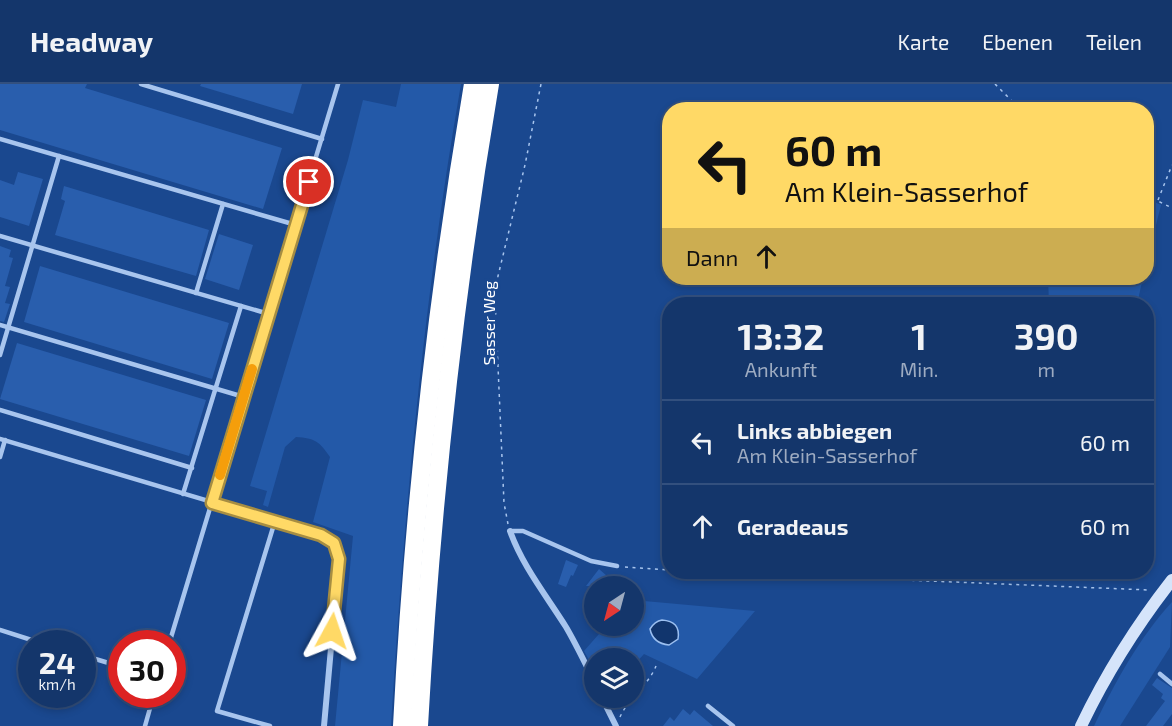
<!DOCTYPE html>
<html lang="de">
<style>
body{margin:0;font-family:"Exo 2",sans-serif;background:#1d3e71;color:#f1f3f6;height:100vh;display:flex;flex-direction:column;font-size:22px;white-space:nowrap}
*{box-sizing:border-box;margin:0}
p{font-size:20px;color:#9dabc1}
.icon{flex:none;width:33px;height:33px;fill:none;stroke:currentColor;stroke-width:2;stroke-linecap:round;stroke-linejoin:round}
.map{position:relative;flex:1;overflow:hidden}
.details{position:absolute;left:662px;top:213px;width:492px;height:282px;display:flex;flex-direction:column;background:#14366b;border-radius:24px;box-shadow:0 3px 9px #0003,0 0 0 2px #33507e}
.details>*{flex:none}
.hud{position:absolute;left:662px;top:18px;width:492px;height:183px;border-radius:24px;box-shadow:0 3px 9px #0003,0 0 0 2px #33507e;background:#ffd966;color:#111;overflow:hidden}
.needle{width:39px;rotate:216deg}
.tools{position:absolute;left:584px;top:492px;display:grid;gap:12px}
.tools a{display:grid;place-items:center;width:60px;height:60px;border-radius:50%;background:#14366b;box-shadow:0 3px 9px #0003,0 0 0 2px #33507e;font-size:30px}
.speed{position:absolute;left:18px;top:546px;display:flex;gap:12px;font-size:30px;font-weight:700;text-align:center}
.speed>*{display:grid;place-content:center;width:78px;height:78px;border-radius:50%;background:#14366b;box-shadow:0 3px 9px #0003,0 0 0 2px #33507e;line-height:1}
.speed small{font-size:15px;font-weight:400}
.speed .limit{border:9px solid #d22;background:#fff;color:#111}
.pin{position:absolute;display:grid;place-items:center;width:51px;height:51px;color:#fff;margin:-26px;border:3px solid #fff;border-radius:50%;box-shadow:0 2px 6px #0007}
.me{position:absolute;width:66px;margin:-33px;rotate:5deg;stroke-linejoin:round;filter:drop-shadow(0 0 4px #0008)}
.turn{display:flex;align-items:center;gap:21px;height:126px;padding:0 24px;font-size:27px}
.turn .icon{width:78px;height:78px;stroke-width:2.5}
.turn b{display:block;font-size:42px;line-height:51px}
.then{display:flex;align-items:center;height:57px;padding:0 24px;background:#0003;gap:12px;font-size:22px}
.eta{display:flex;justify-content:space-evenly;align-items:center;height:102px;text-align:center}
.eta b{font-size:36px;font-weight:700;line-height:42px}
ul{padding:0;list-style:none}
li{display:flex;align-items:center;gap:18px;height:84px;padding:0 24px;border-top:2px solid #33507e}
li div{flex:1}
li b{display:block;font-size:22px}
li em{font-style:normal}
header{display:flex;align-items:center;gap:36px;box-sizing:border-box;height:84px;padding:0 30px;background:#14366b;border-bottom:2px solid #33507e}
header strong{font-size:28px}
nav{display:flex;gap:33px;margin-inline-start:auto;font-size:21px}
.map>svg:first-child{display:block}
.green{fill:#2359a8}
.water{fill:#11356d;stroke:#9bbff0;stroke-width:1.5}
.building{fill:#295ead}
.lines{fill:none;stroke-linecap:round;stroke-linejoin:round}
.path{stroke:#a8c5ee;stroke-width:1.5;stroke-dasharray:3 4.5;stroke-linecap:butt}
.service{stroke:#a8c5ee;stroke-width:4.5}
.minor{stroke:#a8c5ee;stroke-width:6}
.secondary{stroke:#d5e4fa;stroke-width:12}
.motorway{stroke:#fff;stroke-width:18}
.route-casing{stroke:#a68d42;stroke-width:15}
.route{stroke:#ffd966;stroke-width:10}
.slow{stroke:#f59e0b;stroke-width:10}
.labels{text-anchor:middle;dominant-baseline:central;stroke-width:6;stroke-linejoin:round;paint-order:stroke}
.street-label{font-size:16px;fill:#fff;stroke:#1a488f}
</style>
<header>
<strong>Headway</strong>
<nav><a>Karte</a><a>Ebenen</a><a>Teilen</a></nav>
</header>
<div class="map">
<svg width="1172" height="642" viewBox="0 0 1172 642">
<rect width="100%" height="100%" fill="#1a488f"/>
<g class="green">
<path d="M401 0H461C424 212 404 427 391 642H335L353 452 313 438 330 373C320 358 315 354 296 353L285 363 268 423 263 421 267 407 250 402 348 76 363 16 396 23Z"/>
<polygon points="1146,114 1161,121 1146,181"/>
<polygon points="1048,194 1143,194 1137,220 1049,220"/>
<polygon points="633,516 755,527 697,595 644,570 633,582 633,574 594,574 594,585 584,567 606,542 633,542"/>
<path d="M1172 518 1170 563 1120 642H1094C1115 598 1139 554 1172 518Z"/>
</g>
<path class="water" d="M662 536C674 537 680 542 678 555L669 561C659 560 652 555 650 545 653 540 656 537 662 536Z"/>
<g class="building">
<polygon points="0,0 87,0 85,4 282,64 263,125 0,46"/>
<polygon points="201,0 302,0 293,30 200,2"/>
<polygon points="18,88 43,95 29,142 0,133 0,96 14,101"/>
<polygon points="64,102 209,146 196,192 55,151 65,117 61,115"/>
<polygon points="219,150 253,161 239,206 205,195"/>
<polygon points="0,162 11,166 9,173 13,174 5,202 10,203 5,219 10,220 4,238 0,237"/>
<polygon points="40,182 229,239 212,295 24,238"/>
<polygon points="17,259 206,316 189,372 0,315"/>
<polygon points="566,476 578,481 573,492 571,491 566,503 558,500"/>
<polygon points="599,485 607,492 604,496 612,502 586,502"/>
<polygon points="1157,594 1172,604 1172,630 1163,642 1146,642 1165,617 1161,614 1163,610 1152,601"/>
<polygon points="683,625 690,631 694,626 713,642 663,642 670,633 674,637"/>
</g>
<g class="lines">
<g class="path">
<polyline points="995,0 1021,26"/>
<polyline points="1146,111 1172,124"/>
<polyline points="1158,116 1172,81"/>
<polyline points="508,440 504,419 495,214 498,192 525,81 541,0"/>
<polyline points="625,483 669,486"/>
<polyline points="709,488 1149,506"/>
<path d="M620 633C629 613 648 602 656 582"/>
</g>
<g class="service">
<polyline points="141,0 322,55"/>
<polyline points="0,55 296,141"/>
<polyline points="0,152 269,230"/>
<polyline points="196,209 223,120"/>
<polyline points="0,241 244,313"/>
<polyline points="0,271 59,72"/>
<polyline points="0,326 192,384"/>
<polyline points="0,355 259,432"/>
<polyline points="0,373 5,356"/>
<polyline points="183,410 241,222"/>
<polyline points="510,447 523,447 591,477 617,482"/>
<polyline points="0,546 44,560"/>
<polyline points="169,560 338,0"/>
<polyline points="82,571 122,583"/>
<polyline points="1160,590 1172,600"/>
<polyline points="708,622 733,642"/>
<polyline points="145,642 154,610"/>
<polyline points="270,642 217,627 275,437"/>
</g>
<g class="minor">
<path d="M259 432 321 451C333 456 337 462 339 475L324 642"/>
<path d="M510 447C523 483 546 511 566 543 576 560 585 579 594 597"/>
<polyline points="602,614 616,642"/>
</g>
<path class="secondary" d="M1081 642C1106 590 1136 542 1172 496"/>
<g class="motorway">
<path d="M402 642C413 427 437 212 473 0"/>
<path d="M419 642C431 427 454 212 490 0"/>
</g>
</g>
<g class="lines">
<defs>
<polyline id="route" points="309,98 212,419 321,451 334,459 339,475 332,547"/>
</defs>
<use href="#route" class="route-casing"/>
<use href="#route" class="route"/>
<polyline class="slow" points="220,391 252,285"/>
</g>
<g class="labels">
<g class="street-label">
<text transform="translate(488 239) rotate(-90)">Sasser Weg</text>
</g>
</g>
</svg>
<div class="tools">
<a><svg class="needle" viewBox="-14 -14 28 28"><path d="M0-13l5 13h-10z" fill="#e53935"/><path d="M0 13l5-13h-10z" fill="#9dabc1"/></svg></a>
<a><svg class="icon" aria-label="layers" viewBox="0 0 24 24"><path d="M12 4l9 5-9 5-9-5zM3 14l9 5 9-5"/></svg></a>
</div>
<div class="speed"><div>24<small>km/h</small></div><div class="limit">30</div></div>
<div class="pin" style="left:309px;top:98px;background:#d93025"><svg class="icon" aria-label="arrive" viewBox="0 0 24 24"><path d="M6 21V4h12l-3 4 3 4H6"/></svg></div>
<svg class="me" style="left:332px;top:547px" viewBox="-20 -20 40 40"><path d="M0-17L14 15 0 8-14 15z" fill="#ffd966" stroke="#fff" stroke-width="4"/></svg>
<div class="hud">
<div class="turn"><svg class="icon" aria-label="left" viewBox="0 0 24 24"><path d="M17 20v-9H6M10 6l-5 5 5 5"/></svg><div><b>60 m</b>Am Klein-Sasserhof</div></div>
<div class="then">Dann<svg class="icon" aria-label="ahead" viewBox="0 0 24 24"><path d="M12 20V5M6 11l6-6 6 6"/></svg></div>
</div>
<section class="details">
<div class="eta">
<div><b>13:32</b><p>Ankunft</p></div>
<div><b>1</b><p>Min.</p></div>
<div><b>390</b><p>m</p></div>
</div>
<ul>
<li><svg class="icon" aria-label="left" viewBox="0 0 24 24"><path d="M17 20v-9H6M10 6l-5 5 5 5"/></svg><div><b>Links abbiegen</b><p>Am Klein-Sasserhof</p></div><em>60 m</em></li>
<li><svg class="icon" aria-label="ahead" viewBox="0 0 24 24"><path d="M12 20V5M6 11l6-6 6 6"/></svg><div><b>Geradeaus</b></div><em>60 m</em></li>
</ul>
</section>
</div>
